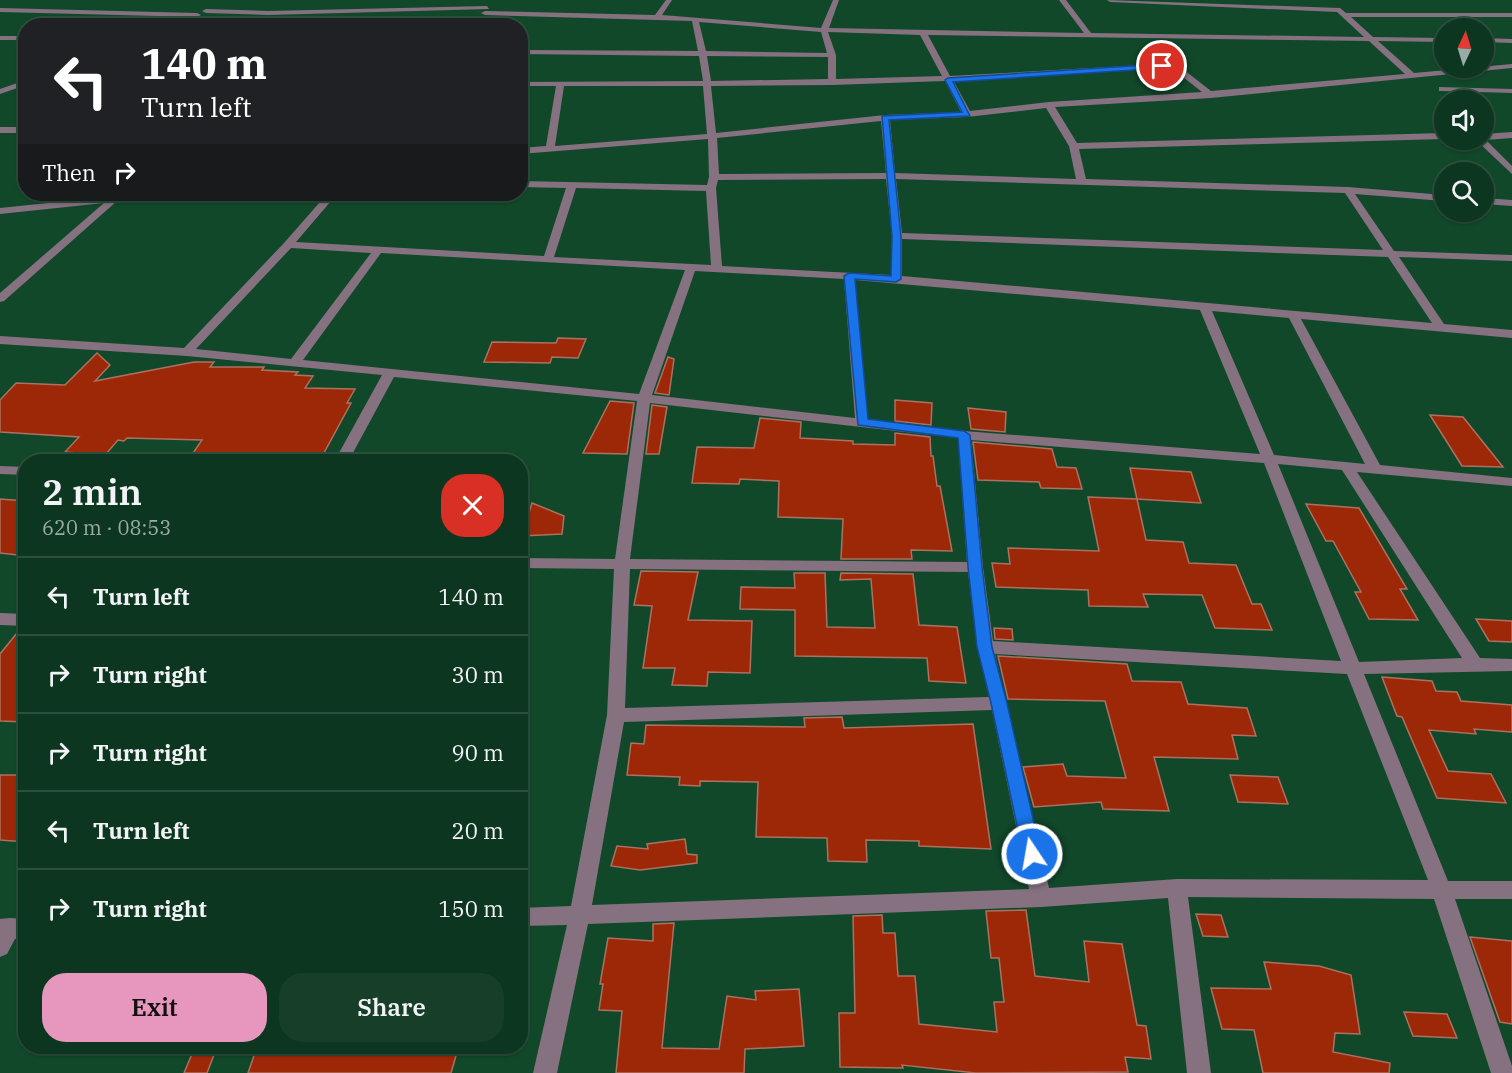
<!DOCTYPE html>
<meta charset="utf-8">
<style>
body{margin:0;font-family:"IBM Plex Serif",serif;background:#163e29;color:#f1f3f6;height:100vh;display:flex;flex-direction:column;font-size:22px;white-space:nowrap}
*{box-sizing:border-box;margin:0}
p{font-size:20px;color:#9aaba5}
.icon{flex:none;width:33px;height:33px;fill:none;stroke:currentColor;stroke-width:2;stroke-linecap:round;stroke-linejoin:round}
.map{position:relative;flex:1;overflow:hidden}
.side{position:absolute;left:18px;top:454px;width:510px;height:600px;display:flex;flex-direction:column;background:#0d3620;border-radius:24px;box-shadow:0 2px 4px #0004,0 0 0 2px #2d503e}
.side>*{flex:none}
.hud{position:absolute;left:18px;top:18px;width:510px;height:183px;border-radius:24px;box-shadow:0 2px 4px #0004,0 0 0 2px #2d503e;background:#202124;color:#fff;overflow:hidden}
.needle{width:39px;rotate:4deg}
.controls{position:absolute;left:1434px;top:18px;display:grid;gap:12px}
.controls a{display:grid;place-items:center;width:60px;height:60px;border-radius:50%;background:#0d3620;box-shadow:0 2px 4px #0004,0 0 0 2px #2d503e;font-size:30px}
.pin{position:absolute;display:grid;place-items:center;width:51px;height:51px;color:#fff;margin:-26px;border:3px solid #fff;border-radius:50%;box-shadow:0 2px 6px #0007}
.me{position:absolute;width:66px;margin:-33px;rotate:348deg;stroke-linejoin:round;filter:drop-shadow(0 0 4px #0008)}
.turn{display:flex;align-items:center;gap:21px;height:126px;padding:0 24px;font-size:27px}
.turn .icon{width:78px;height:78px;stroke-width:2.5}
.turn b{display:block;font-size:42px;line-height:51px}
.then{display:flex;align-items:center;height:57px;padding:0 24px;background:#0003;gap:12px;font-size:22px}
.round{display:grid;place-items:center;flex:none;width:63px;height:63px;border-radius:24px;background:#163e29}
.head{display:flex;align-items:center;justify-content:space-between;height:102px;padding:0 24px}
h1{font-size:36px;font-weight:600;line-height:45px}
.button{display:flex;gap:12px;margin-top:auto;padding:12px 24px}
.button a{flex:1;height:69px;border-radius:24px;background:#e797bd;color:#111;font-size:24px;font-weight:600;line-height:69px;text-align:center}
.button a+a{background:#163e29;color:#f1f3f6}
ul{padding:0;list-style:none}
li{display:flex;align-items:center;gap:18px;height:78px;padding:0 24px;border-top:2px solid #2d503e}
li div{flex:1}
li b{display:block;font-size:22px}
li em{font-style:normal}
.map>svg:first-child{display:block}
.building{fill:#9c2807;stroke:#ab7162;stroke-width:1.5}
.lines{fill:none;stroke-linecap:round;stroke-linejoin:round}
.minor{fill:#867181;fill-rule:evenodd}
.route{fill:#1a73e8;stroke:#114b97;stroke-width:1.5}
</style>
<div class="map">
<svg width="1512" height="1073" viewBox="0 0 1512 1073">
<rect width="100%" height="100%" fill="#11482a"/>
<g class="building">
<polygon points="558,338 586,339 578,358 552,357 550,363 484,362 492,342 556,343"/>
<polygon points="97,353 110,365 95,381 194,362 214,362 210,367 264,367 262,370 298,372 295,375 313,376 305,388 355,389 347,403 351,403 319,462 187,462 202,440 127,438 124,441 118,440 105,455 65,452 79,437 0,432 0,400 16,383 65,385"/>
<polygon points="668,357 674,359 669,395 655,393"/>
<polygon points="895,400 932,403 931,425 895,421"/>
<polygon points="610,401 634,403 627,454 583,453"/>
<polygon points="652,405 667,407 659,454 646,454"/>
<polygon points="968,408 1006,412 1005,432 971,429"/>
<polygon points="1430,415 1463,417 1503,467 1462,466"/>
<polygon points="760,418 801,422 800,438 853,441 853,444 895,445 895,433 930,437 931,456 933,456 937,486 940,486 952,551 911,550 912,559 841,559 843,519 778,517 779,481 740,479 739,484 692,483 697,447 754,448"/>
<polygon points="973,442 1052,449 1057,467 1076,468 1082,489 1041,488 1039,482 978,480"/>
<polygon points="1130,468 1191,472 1201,503 1137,499"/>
<polygon points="1088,497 1137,499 1146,540 1183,542 1189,563 1236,565 1252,604 1261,604 1272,630 1215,628 1202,595 1143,594 1148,607 1089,606 1088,590 996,587 992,563 1010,564 1008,548 1099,551"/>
<polygon points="0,499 26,501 26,556 0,553"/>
<polygon points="532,503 564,516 562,534 522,536"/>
<polygon points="1306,504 1359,508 1407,589 1400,589 1418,620 1369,619 1355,592 1361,592 1333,541 1326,541"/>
<polygon points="641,571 698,572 688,620 752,621 750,673 708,672 707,686 672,685 675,668 643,668 652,606 634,605"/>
<polygon points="794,573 825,573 827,627 875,628 871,579 840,580 841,573 913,574 919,625 957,627 966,683 929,681 927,658 795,656 795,610 740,609 741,587 795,588"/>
<polygon points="1476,619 1512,621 1512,642 1489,641"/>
<polygon points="21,628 26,628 26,722 0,721 0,654"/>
<polygon points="994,628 1012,629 1013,640 995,639"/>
<polygon points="998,656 1127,664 1132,681 1181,682 1188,704 1247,708 1256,736 1232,735 1238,759 1154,757 1169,811 1103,809 1101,802 1034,807 1023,767 1063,764 1067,776 1126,778 1105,701 1008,699"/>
<polygon points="1382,677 1432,681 1436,691 1457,692 1461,701 1512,705 1512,732 1474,729 1476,734 1429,730 1448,771 1491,774 1506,803 1437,798 1402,717 1397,716"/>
<polygon points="842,717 844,728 973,724 991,849 919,846 919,841 866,840 867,862 828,861 827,838 756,837 758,782 700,781 700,786 679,785 680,777 627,775 631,743 644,744 646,725 805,727 804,718"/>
<polygon points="0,775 26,775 26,842 0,840"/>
<polygon points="1230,775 1278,777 1288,804 1238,802"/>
<polygon points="685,839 687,854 697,855 697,863 640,870 611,866 617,846 648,849 647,844"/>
<polygon points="1026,910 1035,976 1089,982 1084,941 1122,944 1137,1025 1146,1026 1151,1059 1125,1057 1128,1072 976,1073 902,1065 903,1068 840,1067 839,1013 855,1013 853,916 882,915 883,933 895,933 898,976 915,976 919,1024 997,1032 994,1002 1004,1002 999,958 991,958 986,911"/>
<polygon points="1196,914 1221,915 1228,937 1203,936"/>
<polygon points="674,923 662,1048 719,1049 727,996 756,1000 755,991 799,989 804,1046 745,1049 744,1073 616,1073 622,1011 599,1010 603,984 600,984 608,938 653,941 653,924"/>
<polygon points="1470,937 1512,941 1512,1024 1500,1022"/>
<polygon points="1264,962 1319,966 1351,975 1360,1034 1335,1033 1333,1052 1390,1063 1389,1073 1263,1073 1254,1030 1222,1029 1211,988 1271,989"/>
<polygon points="1404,1012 1447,1014 1457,1038 1413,1036"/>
<polygon points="195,1047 217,1047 207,1073 184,1073"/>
<polygon points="257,1047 428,1047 458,1049 451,1073 248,1073"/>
</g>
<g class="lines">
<g class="minor">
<path d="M666 0H672L662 15 821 28 833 0H839L829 28 1084 33 1059 0H1066L1091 33 1364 37 1337 12 1110 2 1107 0 1340 8 1346 13H1512V17H1351L1373 37 1444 38V42L1378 41 1414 73 1512 64V68L1211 98 1055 107 1077 143 1444 133V139L1079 149 1086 179 1348 187 1444 195V201L1355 194 1394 251 1512 255V261L1399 257 1444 324 1512 330V338L1301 319 1380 465 1512 478V486L1357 472 1480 658 1512 659V671L1364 674 1448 881H1512V899H1455L1512 1066V1073H1491L1434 899 1188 897 1211 1073H1187L1168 898 1041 907 588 924 557 1073H533L567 925 520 926V908L571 906 607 715 614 569 520 568V558L615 559 637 401 394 377 348 462H334L382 375 187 356 0 344V336L184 348 284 243 327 194H337L296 242 544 256 566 188 520 187V181L707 185 709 177 708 139 520 154V148L546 146 556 86H520V82L703 81 699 56 520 54V50L698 51 692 21 485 15 481 13 485 11 655 15ZM699 22 821 32 827 53 706 51ZM828 32 920 35 942 76 836 79V55ZM928 35 1369 41 1405 74 1211 91 1179 66 1162 64 950 76ZM707 56 828 57V79L711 81ZM1162 68 1174 70 1202 92 1049 102 970 111 953 80ZM945 81 961 112 885 115 716 133 711 86 832 85ZM564 86H703L707 134 555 146ZM1046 108 1069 146 1076 179 895 173 890 120 967 117ZM881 121 886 173 719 174 717 138ZM886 179 892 236 891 275 722 266 716 188 718 180ZM896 179 1345 193 1383 250 902 233ZM576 188 706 191 711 265 554 257ZM902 239 1388 257 1432 323 902 276ZM291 248 371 253 291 359 196 349ZM381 253 685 270 639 394 303 360ZM695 271 844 279 855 418 652 395ZM855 280 1200 310 1260 454 964 431 868 420ZM1212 311 1289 318 1365 464 1274 455ZM650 403 958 438 967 562 630 559ZM971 440 1264 463 1341 661 993 641 983 567ZM1278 464 1342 470 1462 658 1359 662ZM630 569 968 572 977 647 989 697 625 708ZM995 654 1347 674 1428 880 1177 879 1049 888ZM992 710 1029 889 592 905 624 722Z"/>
<polygon points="487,6 489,9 268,15 206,13 202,11 206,9 268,11"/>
<polygon points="0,8 197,13 201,15 197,17 0,12"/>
<rect x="0" y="36" width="26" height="4"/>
<polygon points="1484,38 1512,39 1512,43 1484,42"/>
<polygon points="26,80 26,85 0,94 0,89"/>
<polygon points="1439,87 1512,89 1512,93 1442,91 1439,91"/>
<rect x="0" y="127" width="26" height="6"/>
<polygon points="1512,132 1512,138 1486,140 1512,166 1512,174 1476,140 1484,140 1484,134"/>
<polygon points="135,194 163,194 158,197 117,201 4,301 0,302 0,293 104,203 0,214 0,208"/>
<polygon points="1484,198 1512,200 1512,206 1484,204"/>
<polygon points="0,466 26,467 26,475 0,474"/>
<polygon points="0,613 26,614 26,626 0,625"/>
<polygon points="10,918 26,919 26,939 15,939 7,954 0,957 0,919"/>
</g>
</g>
<polygon class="route" points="1162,64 1164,68 953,82 970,116 889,120 901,236 901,279 896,282 855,279 868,419 964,431 970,435 982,567 992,647 1007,703 1041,854 1038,860 1032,862 1026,860 1023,854 991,703 977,647 968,567 958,438 858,425 844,276 849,273 891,276 892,236 882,116 962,112 945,80 948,78"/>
</svg>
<div class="controls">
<a><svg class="needle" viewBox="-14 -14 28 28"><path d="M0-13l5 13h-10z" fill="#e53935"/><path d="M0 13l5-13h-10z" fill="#9aaba5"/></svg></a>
<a><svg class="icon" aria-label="sound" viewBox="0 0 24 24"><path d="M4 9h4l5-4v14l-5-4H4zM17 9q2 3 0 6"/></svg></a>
<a><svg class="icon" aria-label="search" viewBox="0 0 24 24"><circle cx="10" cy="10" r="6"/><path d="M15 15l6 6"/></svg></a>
</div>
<div class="pin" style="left:1162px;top:66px;background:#d93025"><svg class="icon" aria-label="arrive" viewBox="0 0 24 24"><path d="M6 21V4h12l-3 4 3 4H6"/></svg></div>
<svg class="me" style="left:1032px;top:854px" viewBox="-20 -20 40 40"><circle r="17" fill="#1a73e8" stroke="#fff" stroke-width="3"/><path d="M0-11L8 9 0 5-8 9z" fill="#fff"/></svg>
<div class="hud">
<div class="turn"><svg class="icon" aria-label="left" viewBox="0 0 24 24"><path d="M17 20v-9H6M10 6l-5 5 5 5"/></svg><div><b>140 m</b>Turn left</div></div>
<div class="then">Then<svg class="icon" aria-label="right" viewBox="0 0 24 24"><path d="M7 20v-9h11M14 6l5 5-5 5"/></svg></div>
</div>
<section class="side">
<div class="head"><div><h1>2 min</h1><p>620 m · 08:53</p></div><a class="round" style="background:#d93025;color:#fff"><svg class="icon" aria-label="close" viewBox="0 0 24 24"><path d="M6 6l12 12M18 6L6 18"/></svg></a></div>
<ul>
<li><svg class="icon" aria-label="left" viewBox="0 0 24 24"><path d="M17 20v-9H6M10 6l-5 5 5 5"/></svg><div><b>Turn left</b></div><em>140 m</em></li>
<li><svg class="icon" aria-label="right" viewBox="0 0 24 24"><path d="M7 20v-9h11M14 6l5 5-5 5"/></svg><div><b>Turn right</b></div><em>30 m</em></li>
<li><svg class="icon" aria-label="right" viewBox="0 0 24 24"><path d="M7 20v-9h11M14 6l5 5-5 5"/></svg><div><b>Turn right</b></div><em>90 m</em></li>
<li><svg class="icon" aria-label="left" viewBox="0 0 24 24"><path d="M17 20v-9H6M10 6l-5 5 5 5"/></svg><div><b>Turn left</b></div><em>20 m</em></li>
<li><svg class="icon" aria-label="right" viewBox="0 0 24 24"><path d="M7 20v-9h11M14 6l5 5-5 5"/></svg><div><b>Turn right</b></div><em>150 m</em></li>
</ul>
<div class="button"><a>Exit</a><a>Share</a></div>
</section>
</div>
